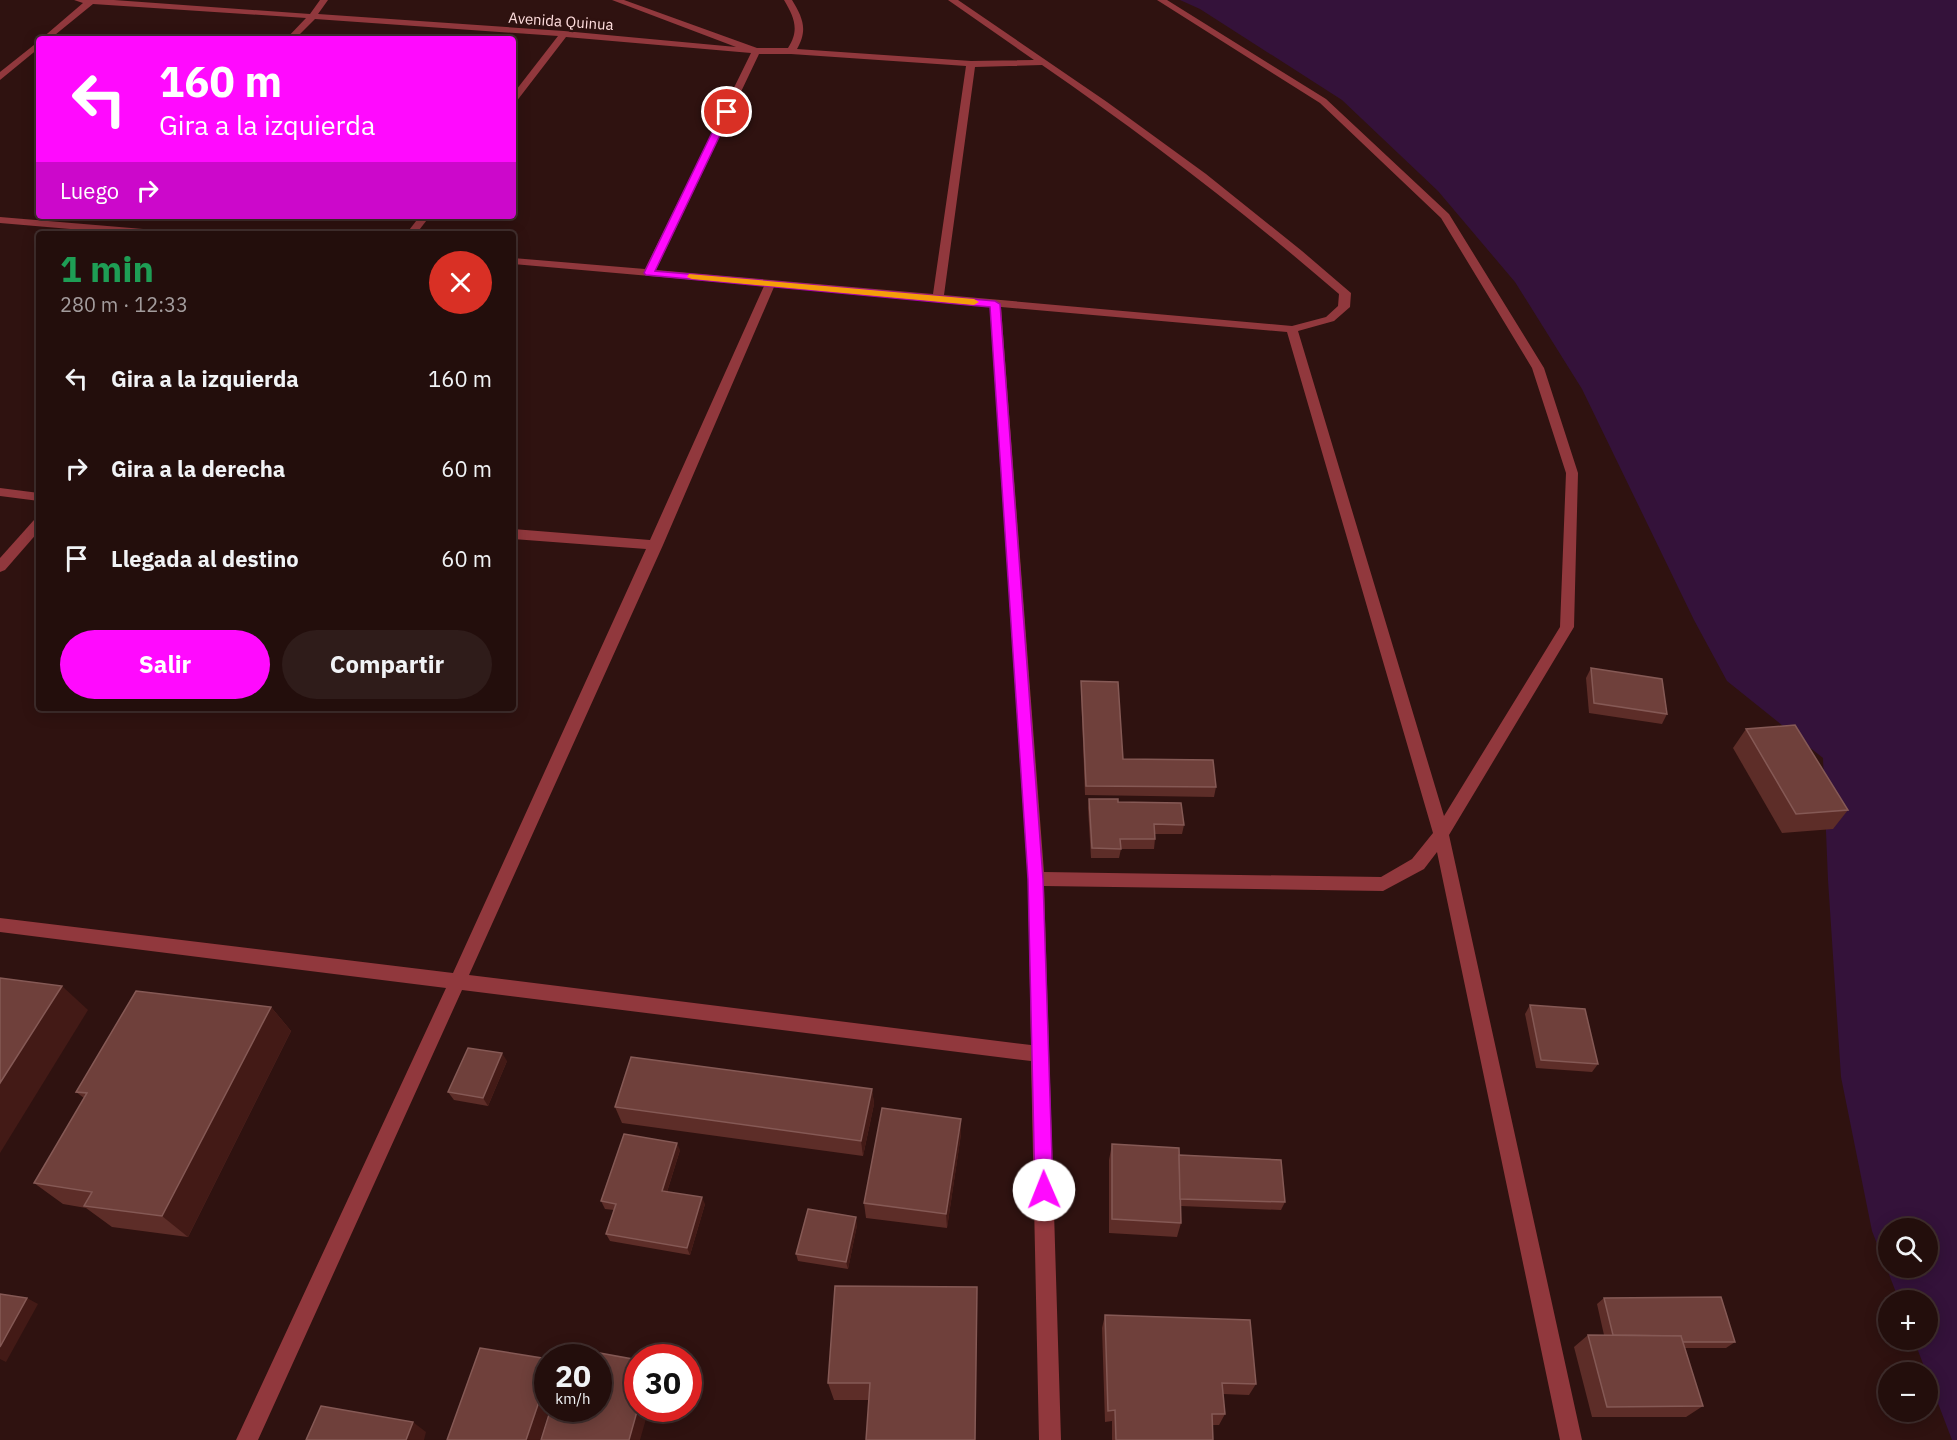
<!DOCTYPE html>
<html lang="es">
<meta charset="utf-8">
<style>
body{margin:0;font-family:"IBM Plex Sans",sans-serif;background:#2f1c1a;color:#f1f3f6;height:100vh;display:flex;flex-direction:column;font-size:22px;white-space:nowrap}
*{box-sizing:border-box;margin:0}
p{font-size:20px;color:#a39c9d}
.icon{flex:none;width:33px;height:33px;fill:none;stroke:currentColor;stroke-width:2;stroke-linecap:round;stroke-linejoin:round}
.map{position:relative;flex:1;overflow:hidden}
.drawer{position:absolute;left:36px;top:231px;width:480px;height:480px;display:flex;flex-direction:column;background:#230e0c;border-radius:6px;box-shadow:0 3px 15px #0003,0 0 0 2px #402e2d}
.drawer>*{flex:none}
.banner{position:absolute;left:36px;top:36px;width:480px;height:183px;border-radius:6px;box-shadow:0 3px 15px #0003,0 0 0 2px #402e2d;background:#ff0afe;color:#fff;overflow:hidden}
.fabs{position:absolute;left:1878px;top:1218px;display:grid;gap:12px}
.fabs a{display:grid;place-items:center;width:60px;height:60px;border-radius:50%;background:#230e0c;box-shadow:0 3px 15px #0003,0 0 0 2px #402e2d;font-size:30px}
.speed{position:absolute;left:534px;top:1344px;display:flex;gap:12px;font-size:30px;font-weight:700;text-align:center}
.speed>*{display:grid;place-content:center;width:78px;height:78px;border-radius:50%;background:#230e0c;box-shadow:0 3px 15px #0003,0 0 0 2px #402e2d;line-height:1}
.speed small{font-size:15px;font-weight:400}
.speed .limit{border:9px solid #d22;background:#fff;color:#111}
.pin{position:absolute;display:grid;place-items:center;width:51px;height:51px;color:#fff;margin:-26px;border:3px solid #fff;border-radius:50%;box-shadow:0 2px 6px #0007}
.me{position:absolute;width:66px;margin:-33px;rotate:359deg;stroke-linejoin:round;filter:drop-shadow(0 0 4px #0008)}
.turn{display:flex;align-items:center;gap:21px;height:126px;padding:0 24px;font-size:27px}
.turn .icon{width:78px;height:78px;stroke-width:2.5}
.turn b{display:block;font-size:42px;line-height:51px}
.then{display:flex;align-items:center;height:57px;padding:0 24px;background:#0003;gap:12px;font-size:22px}
.round{display:grid;place-items:center;flex:none;width:63px;height:63px;border-radius:32px;background:#2f1c1a}
.head{display:flex;align-items:center;justify-content:space-between;height:102px;padding:0 24px}
h1{font-size:36px;font-weight:700;line-height:45px;color:#1e9e55}
.button{display:flex;gap:12px;margin-top:auto;padding:12px 24px}
.button a{flex:1;height:69px;border-radius:36px;background:#ff0afe;color:#fff;font-size:24px;font-weight:700;line-height:69px;text-align:center}
.button a+a{background:#2f1c1a;color:#f1f3f6}
ul{padding:0;list-style:none}
li{display:flex;align-items:center;gap:18px;height:90px;padding:0 24px}
li div{flex:1}
li b{display:block;font-size:22px}
li em{font-style:normal}
.map>svg:first-child{display:block}
.green{fill:#34123a;fill-rule:evenodd}
.lines{fill:none;stroke-linecap:round;stroke-linejoin:round}
.minor{fill:#91383d;fill-rule:evenodd}
.wall{fill:#5d2d28}
.shaded-wall{fill:#431a16}
.building{fill:#6f403b;stroke:#855955;stroke-width:1.5}
.route{fill:#ff0afe;stroke:#a606a5;stroke-width:1.5}
.slow{fill:#f59e0b}
.labels{text-anchor:middle;dominant-baseline:central;stroke-width:5;stroke-linejoin:round;paint-order:stroke}
.far-street-label{font-size:15px;fill:#ffdede;stroke:#2f1210}
</style>
<div class="map">
<svg width="1957" height="1440" viewBox="0 0 1957 1440">
<rect width="100%" height="100%" fill="#2f1210"/>
<path class="green" d="M1180 0H1957V1440H1952L1914 1340H1928V1300H1899L1872 1231 1841 1077 1828 880 1823 758 1727 681 1694 620 1582 389 1515 282 1438 191 1342 100 1200 9ZM1888 1228H1928V1268H1888Z"/>
<g class="lines">
<g class="minor">
<path d="M74 0H114L310 14 320 0H328L318 14 564 31 736 47 612 0H624L757 48H788C800 30 794 17 784 0H792C803 18 808 30 797 49L971 61 1034 60 948 0H958L1107 102 1206 174 1302 251 1351 293 1350 307 1334 321 1298 331 1444 816 1560 627 1566 473 1532 368 1441 218 1320 103 1157 0H1167L1326 99 1449 214 1544 368 1578 473 1574 627 1449 835 1582 1440H1560L1437 852 1424 869 1383 891 1044 886 1061 1440H1039L1031 1061 462 990 258 1440H236L446 988 0 932V918L453 973 646 549 513 539V529L650 540 764 286 513 264V258L645 269 751 53 566 37 516 102 513 103V94L558 36 315 19 295 39H286L306 18 93 4 50 39H41L83 3ZM759 54H791L966 66 933 294 656 270ZM1042 65C1145 136 1244 212 1339 294L1338 306 1326 317 1292 326 944 295 975 67ZM774 287 990 306 1028 879 1031 1045 469 975 663 545ZM1001 307 1287 332 1433 833 1412 859 1381 877 1044 872Z"/>
<polygon points="39,41 39,48 0,80 0,72"/>
<polygon points="420,216 430,216 416,234 406,234"/>
<polygon points="0,217 167,231 172,234 129,234 0,223"/>
<polygon points="0,488 39,493 39,501 0,496"/>
<polygon points="39,519 39,531 5,570 0,572 0,558 34,520"/>
</g>
</g>
<g class="wall">
<polygon points="1591,668 1667,714 1662,724 1589,713 1586,678"/>
<polygon points="1081,681 1123,759 1216,787 1214,797 1085,795 1081,691"/>
<polygon points="1746,729 1848,810 1833,829 1782,833 1733,748"/>
<polygon points="1089,799 1118,802 1184,825 1182,834 1155,834 1155,839 1154,849 1121,849 1119,858 1091,858 1088,808"/>
<polygon points="1530,1005 1598,1064 1592,1072 1536,1068 1525,1014"/>
<polygon points="271,1007 291,1031 188,1237 112,1227 86,1208 63,1204 34,1183 84,1098 76,1092"/>
<polygon points="507,1061 488,1106 454,1100 448,1092"/>
<polygon points="872,1089 874,1104 863,1156 622,1123 615,1107"/>
<polygon points="961,1134 947,1228 866,1218 864,1203"/>
<polygon points="1112,1144 1179,1155 1285,1202 1281,1210 1181,1206 1181,1223 1177,1237 1109,1233 1109,1160"/>
<polygon points="680,1150 667,1192 705,1204 690,1255 610,1241 606,1234 614,1210 605,1209 601,1201"/>
<polygon points="857,1225 848,1269 798,1261 796,1254"/>
<polygon points="835,1286 975,1440 869,1400 834,1400 828,1383"/>
<polygon points="1604,1298 1735,1342 1726,1348 1684,1348 1703,1406 1686,1417 1592,1417 1574,1347 1588,1335 1604,1335 1597,1304"/>
<polygon points="1105,1315 1256,1384 1249,1395 1223,1394 1225,1414 1219,1425 1212,1425 1213,1440 1112,1440 1112,1421 1105,1422 1102,1328"/>
</g>
<g class="shaded-wall">
<polygon points="62,986 88,1010 0,1153 0,1083"/>
<polygon points="271,1007 291,1031 188,1237 162,1216"/>
<polygon points="502,1053 507,1061 488,1106 483,1098"/>
<polygon points="872,1089 874,1104 863,1156 861,1141"/>
<polygon points="961,1119 961,1134 947,1228 946,1214"/>
<polygon points="677,1143 680,1150 665,1198 662,1191"/>
<polygon points="702,1197 705,1204 690,1255 687,1248"/>
<polygon points="856,1217 857,1225 848,1269 846,1262"/>
<polygon points="27,1298 38,1304 6,1362 0,1359 0,1347"/>
<polygon points="548,1375 548,1408 550,1408 540,1440 526,1440"/>
<polygon points="638,1408 649,1408 640,1440 629,1440"/>
<polygon points="413,1422 426,1432 424,1440 406,1440"/>
</g>
<g class="building">
<polygon points="1591,668 1662,679 1667,714 1594,703"/>
<polygon points="1081,681 1118,682 1123,759 1213,760 1216,787 1086,786"/>
<polygon points="1795,725 1848,810 1796,814 1746,729"/>
<polygon points="1089,799 1118,799 1118,802 1181,803 1184,825 1154,824 1155,839 1120,839 1121,849 1092,848"/>
<polygon points="0,978 62,986 0,1083"/>
<polygon points="136,991 271,1007 162,1216 84,1206 92,1192 34,1183 87,1093 76,1092"/>
<polygon points="1530,1005 1585,1009 1598,1064 1541,1060"/>
<polygon points="468,1048 502,1053 483,1098 448,1092"/>
<polygon points="631,1057 872,1089 861,1141 615,1107"/>
<polygon points="882,1108 961,1119 946,1214 864,1203"/>
<polygon points="624,1134 677,1143 662,1191 702,1197 687,1248 606,1234 616,1204 601,1201"/>
<polygon points="1112,1144 1179,1148 1181,1223 1112,1219"/>
<polygon points="1179,1155 1281,1160 1285,1202 1180,1199"/>
<polygon points="808,1209 856,1217 846,1262 796,1254"/>
<polygon points="835,1286 977,1287 975,1440 866,1440 870,1383 828,1383"/>
<polygon points="0,1294 27,1298 0,1347"/>
<polygon points="1721,1297 1735,1342 1682,1342 1681,1336 1613,1335 1604,1298"/>
<polygon points="1105,1315 1250,1320 1256,1384 1222,1383 1225,1414 1212,1414 1213,1440 1116,1440 1115,1410 1108,1411"/>
<polygon points="1588,1335 1681,1336 1703,1406 1607,1407"/>
<polygon points="480,1348 548,1359 548,1375 526,1440 447,1440"/>
<polygon points="572,1348 638,1360 638,1408 629,1440 541,1440 551,1408 598,1408 598,1358 568,1358"/>
<polygon points="321,1406 413,1422 406,1440 306,1440"/>
</g>
<polygon class="route" points="727,109 731,112 655,271 995,301 1000,304 1043,879 1053,1190 1050,1196 1044,1199 1038,1196 1035,1190 1028,879 990,307 646,275 644,273 722,112"/>
<polygon class="slow" points="689,274 974,299 979,302 974,305 692,279 687,277"/>
<g class="labels">
<g class="far-street-label">
<text transform="translate(561 21) rotate(4)">Avenida Quinua</text>
</g>
</g>
</svg>
<div class="fabs">
<a><svg class="icon" aria-label="search" viewBox="0 0 24 24"><circle cx="10" cy="10" r="6"/><path d="M15 15l6 6"/></svg></a>
<a>+</a>
<a>−</a>
</div>
<div class="speed"><div>20<small>km/h</small></div><div class="limit">30</div></div>
<div class="pin" style="left:727px;top:112px;background:#d93025"><svg class="icon" aria-label="arrive" viewBox="0 0 24 24"><path d="M6 21V4h12l-3 4 3 4H6"/></svg></div>
<svg class="me" style="left:1044px;top:1190px" viewBox="-20 -20 40 40"><circle r="19" fill="#fff"/><path d="M0-13L10 11 0 6-10 11z" fill="#ff0afe"/></svg>
<div class="banner">
<div class="turn"><svg class="icon" aria-label="left" viewBox="0 0 24 24"><path d="M17 20v-9H6M10 6l-5 5 5 5"/></svg><div><b>160 m</b>Gira a la izquierda</div></div>
<div class="then">Luego<svg class="icon" aria-label="right" viewBox="0 0 24 24"><path d="M7 20v-9h11M14 6l5 5-5 5"/></svg></div>
</div>
<section class="drawer">
<div class="head"><div><h1>1 min</h1><p>280 m · 12:33</p></div><a class="round" style="background:#d93025;color:#fff"><svg class="icon" aria-label="close" viewBox="0 0 24 24"><path d="M6 6l12 12M18 6L6 18"/></svg></a></div>
<ul>
<li><svg class="icon" aria-label="left" viewBox="0 0 24 24"><path d="M17 20v-9H6M10 6l-5 5 5 5"/></svg><div><b>Gira a la izquierda</b></div><em>160 m</em></li>
<li><svg class="icon" aria-label="right" viewBox="0 0 24 24"><path d="M7 20v-9h11M14 6l5 5-5 5"/></svg><div><b>Gira a la derecha</b></div><em>60 m</em></li>
<li><svg class="icon" aria-label="arrive" viewBox="0 0 24 24"><path d="M6 21V4h12l-3 4 3 4H6"/></svg><div><b>Llegada al destino</b></div><em>60 m</em></li>
</ul>
<div class="button"><a>Salir</a><a>Compartir</a></div>
</section>
</div>
